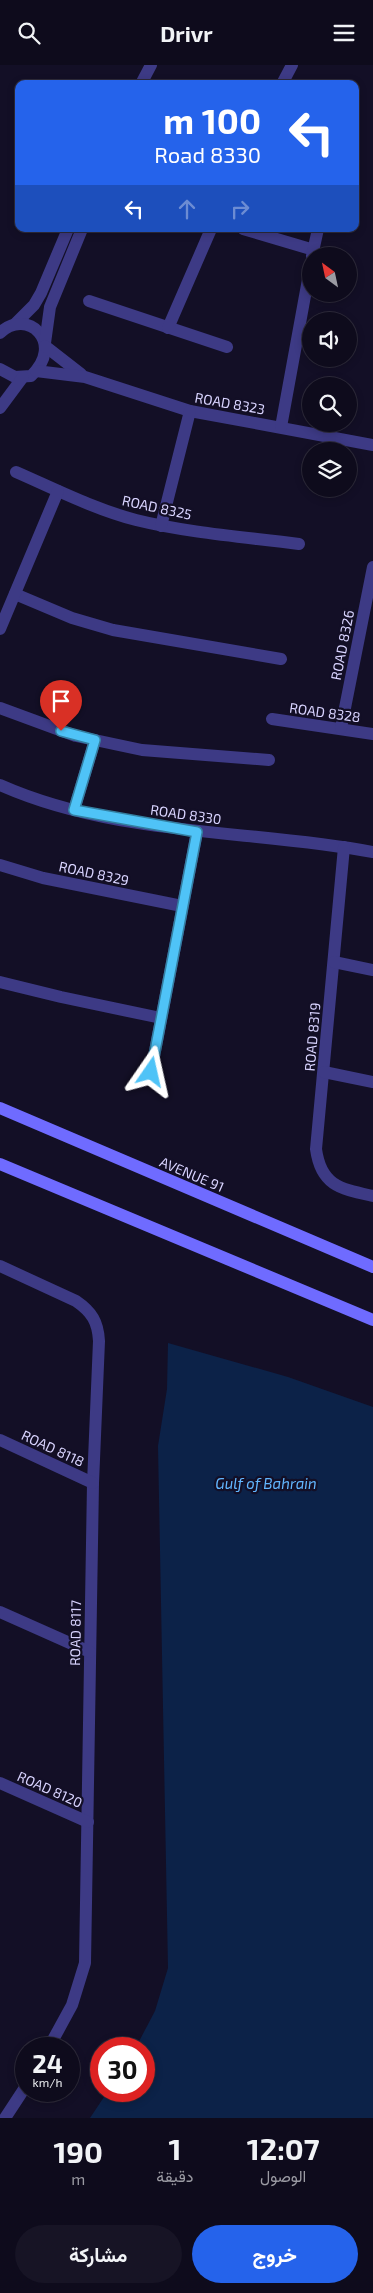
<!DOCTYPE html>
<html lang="ar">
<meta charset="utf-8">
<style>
body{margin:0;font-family:"Exo 2",Vazirmatn,sans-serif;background:#171425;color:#f1f3f6;direction:rtl;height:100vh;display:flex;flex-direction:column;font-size:19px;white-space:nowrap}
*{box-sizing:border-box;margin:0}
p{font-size:16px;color:#9b9ba3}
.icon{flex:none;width:28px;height:28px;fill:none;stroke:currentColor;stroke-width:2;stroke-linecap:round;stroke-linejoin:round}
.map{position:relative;height:2053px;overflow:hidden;direction:ltr}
.sheet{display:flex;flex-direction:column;background:#0e0b1c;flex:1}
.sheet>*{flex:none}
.banner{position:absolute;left:15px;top:15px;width:344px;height:152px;border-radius:10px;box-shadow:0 2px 8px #0003,0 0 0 1px #2e2b3b;direction:rtl;background:#2563eb;color:#fff;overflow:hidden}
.needle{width:32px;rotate:327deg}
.tools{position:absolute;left:302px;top:182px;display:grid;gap:10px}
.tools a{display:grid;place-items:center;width:55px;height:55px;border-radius:50%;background:#0e0b1c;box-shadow:0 2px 8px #0003,0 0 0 1px #2e2b3b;font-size:25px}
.speed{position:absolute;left:15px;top:1972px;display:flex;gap:10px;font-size:25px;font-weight:700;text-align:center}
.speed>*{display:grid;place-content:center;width:65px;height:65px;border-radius:50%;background:#0e0b1c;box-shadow:0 2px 8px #0003,0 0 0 1px #2e2b3b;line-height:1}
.speed small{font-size:12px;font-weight:400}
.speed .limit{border:8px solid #d22;background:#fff;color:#111}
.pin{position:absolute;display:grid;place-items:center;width:42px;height:42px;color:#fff;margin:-51px -21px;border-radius:50% 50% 50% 0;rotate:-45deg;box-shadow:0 0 5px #0007}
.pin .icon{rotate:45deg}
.me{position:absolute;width:55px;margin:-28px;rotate:11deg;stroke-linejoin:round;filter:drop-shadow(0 0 4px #0008)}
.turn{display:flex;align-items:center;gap:18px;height:105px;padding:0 15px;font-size:22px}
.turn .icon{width:65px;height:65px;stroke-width:2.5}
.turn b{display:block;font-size:35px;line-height:42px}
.lanes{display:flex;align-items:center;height:48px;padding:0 15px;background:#0003;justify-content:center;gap:25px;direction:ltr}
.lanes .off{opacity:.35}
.eta{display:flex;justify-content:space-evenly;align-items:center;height:85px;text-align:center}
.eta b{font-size:30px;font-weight:700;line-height:35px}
.button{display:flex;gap:10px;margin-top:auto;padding:10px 15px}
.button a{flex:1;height:58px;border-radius:30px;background:#2563eb;color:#fff;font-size:20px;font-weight:700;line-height:58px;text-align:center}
.button a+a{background:#171425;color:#f1f3f6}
header{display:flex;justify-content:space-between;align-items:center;height:65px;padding:0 15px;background:#0e0b1c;font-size:22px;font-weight:700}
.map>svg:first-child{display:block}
.water{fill:#0c2248}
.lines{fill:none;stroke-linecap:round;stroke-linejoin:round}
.street{stroke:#3d3a85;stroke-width:12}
.secondary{stroke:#6f6bff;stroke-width:12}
.route-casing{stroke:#337fa1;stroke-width:12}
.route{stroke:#4fc3f7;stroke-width:9}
.labels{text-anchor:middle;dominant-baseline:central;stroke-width:4.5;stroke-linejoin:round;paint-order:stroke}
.street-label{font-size:14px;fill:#d9d4ff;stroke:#130f26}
.water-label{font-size:15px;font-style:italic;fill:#62b6ff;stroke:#130f26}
</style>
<header><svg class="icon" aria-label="menu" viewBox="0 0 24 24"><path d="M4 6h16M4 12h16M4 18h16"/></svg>Drivr<svg class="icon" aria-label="search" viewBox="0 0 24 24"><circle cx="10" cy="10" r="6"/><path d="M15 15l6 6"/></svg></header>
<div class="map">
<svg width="373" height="2053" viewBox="0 0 373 2053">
<rect width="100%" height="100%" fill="#130f26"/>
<polygon class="water" points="168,1278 288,1312 373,1342 373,2053 90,2053 108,2026 144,2026 144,1984 135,1984 155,1946 168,1903 158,1381 167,1324"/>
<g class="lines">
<g class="street">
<polyline points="141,19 151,0"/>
<polyline points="282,19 292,0"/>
<polyline points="243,164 314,185"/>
<polyline points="312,191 318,164"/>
<polyline points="89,236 227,282"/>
<polyline points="15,259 34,240 41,228 68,164"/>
<polyline points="168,263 211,164"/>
<path d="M0 268C27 242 66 278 31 311L15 312 0 304"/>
<polyline points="45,278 50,242 82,164"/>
<polyline points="45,281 81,309"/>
<polyline points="36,306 85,312 190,346 373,380"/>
<polyline points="0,343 23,312"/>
<polyline points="281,362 311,198"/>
<path d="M16 407C55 424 94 444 136 455 189 468 245 472 299 479"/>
<polyline points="161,461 190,346"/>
<polyline points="15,529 72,553 113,565 281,594"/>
<polyline points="0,564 58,426"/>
<polyline points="0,643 76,671 142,685 269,695"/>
<polyline points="272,654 373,669"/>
<polyline points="341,663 373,502"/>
<path d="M0 720C117 772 249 764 373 787"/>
<polyline points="74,745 95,675"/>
<path d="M344 782 316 1084C321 1121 341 1124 373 1131"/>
<polyline points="0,800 43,813 182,841"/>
<polyline points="334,897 373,905"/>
<polyline points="0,917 61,932 161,953"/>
<polyline points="151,1007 197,767"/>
<polyline points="324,1007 373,1017"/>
<path d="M0 1201 76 1236C92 1247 98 1257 99 1276L93 1418 85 1898 72 1940 48 1984"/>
<polyline points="0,1375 93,1418"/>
<polyline points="0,1547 90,1587"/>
<polyline points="0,1718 88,1757"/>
<polyline points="5,2053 26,2021"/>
</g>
<g class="secondary">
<polyline points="0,1043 373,1202"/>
<polyline points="0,1099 373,1255"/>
</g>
</g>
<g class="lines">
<defs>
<polyline id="route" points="61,666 95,675 74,745 197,767 151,1007"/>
</defs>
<use href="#route" class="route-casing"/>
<use href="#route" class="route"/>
</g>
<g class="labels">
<g class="street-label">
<text transform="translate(230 338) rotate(10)">ROAD 8323</text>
<text transform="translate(157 442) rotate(12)">ROAD 8325</text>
<text transform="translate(342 580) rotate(-79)">ROAD 8326</text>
<text transform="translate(325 647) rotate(8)">ROAD 8328</text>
<text transform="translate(186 749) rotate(8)">ROAD 8330</text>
<text transform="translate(94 808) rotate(12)">ROAD 8329</text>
<text transform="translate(312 972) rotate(-85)">ROAD 8319</text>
<text transform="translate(192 1109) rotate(23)">AVENUE 91</text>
<text transform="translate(53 1383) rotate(25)">ROAD 8118</text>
<text transform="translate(75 1568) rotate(-89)">ROAD 8117</text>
<text transform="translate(50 1724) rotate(24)">ROAD 8120</text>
</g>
<g class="water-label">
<text x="266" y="1418">Gulf of Bahrain</text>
</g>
</g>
</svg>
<div class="tools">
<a><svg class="needle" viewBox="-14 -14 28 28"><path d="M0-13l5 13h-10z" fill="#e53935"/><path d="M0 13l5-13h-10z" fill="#9b9ba3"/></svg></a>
<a><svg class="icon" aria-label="sound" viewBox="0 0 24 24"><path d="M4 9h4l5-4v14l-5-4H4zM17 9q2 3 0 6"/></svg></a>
<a><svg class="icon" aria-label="search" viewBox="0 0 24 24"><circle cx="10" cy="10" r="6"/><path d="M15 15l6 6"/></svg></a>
<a><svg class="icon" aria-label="layers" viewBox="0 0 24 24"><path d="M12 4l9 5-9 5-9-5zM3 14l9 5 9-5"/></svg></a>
</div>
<div class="speed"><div>24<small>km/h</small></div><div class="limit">30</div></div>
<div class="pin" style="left:61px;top:666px;background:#d93025"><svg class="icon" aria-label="arrive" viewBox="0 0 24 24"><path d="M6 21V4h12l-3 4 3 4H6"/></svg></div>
<svg class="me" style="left:151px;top:1007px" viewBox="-20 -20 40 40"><path d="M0-17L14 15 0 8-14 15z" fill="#4fc3f7" stroke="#fff" stroke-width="4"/></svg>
<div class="banner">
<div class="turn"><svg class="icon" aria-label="left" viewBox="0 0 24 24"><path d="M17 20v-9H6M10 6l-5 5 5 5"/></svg><div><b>100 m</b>Road 8330</div></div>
<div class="lanes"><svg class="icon" aria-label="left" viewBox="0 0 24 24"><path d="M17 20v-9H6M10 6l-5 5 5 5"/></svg><svg class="icon off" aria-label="ahead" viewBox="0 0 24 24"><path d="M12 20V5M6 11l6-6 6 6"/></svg><svg class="icon off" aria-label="right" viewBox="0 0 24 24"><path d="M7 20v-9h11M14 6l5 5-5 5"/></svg></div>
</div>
</div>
<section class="sheet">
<div class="eta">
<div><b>12:07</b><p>الوصول</p></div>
<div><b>1</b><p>دقيقة</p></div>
<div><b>190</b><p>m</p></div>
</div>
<div class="button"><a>خروج</a><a>مشاركة</a></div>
</section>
